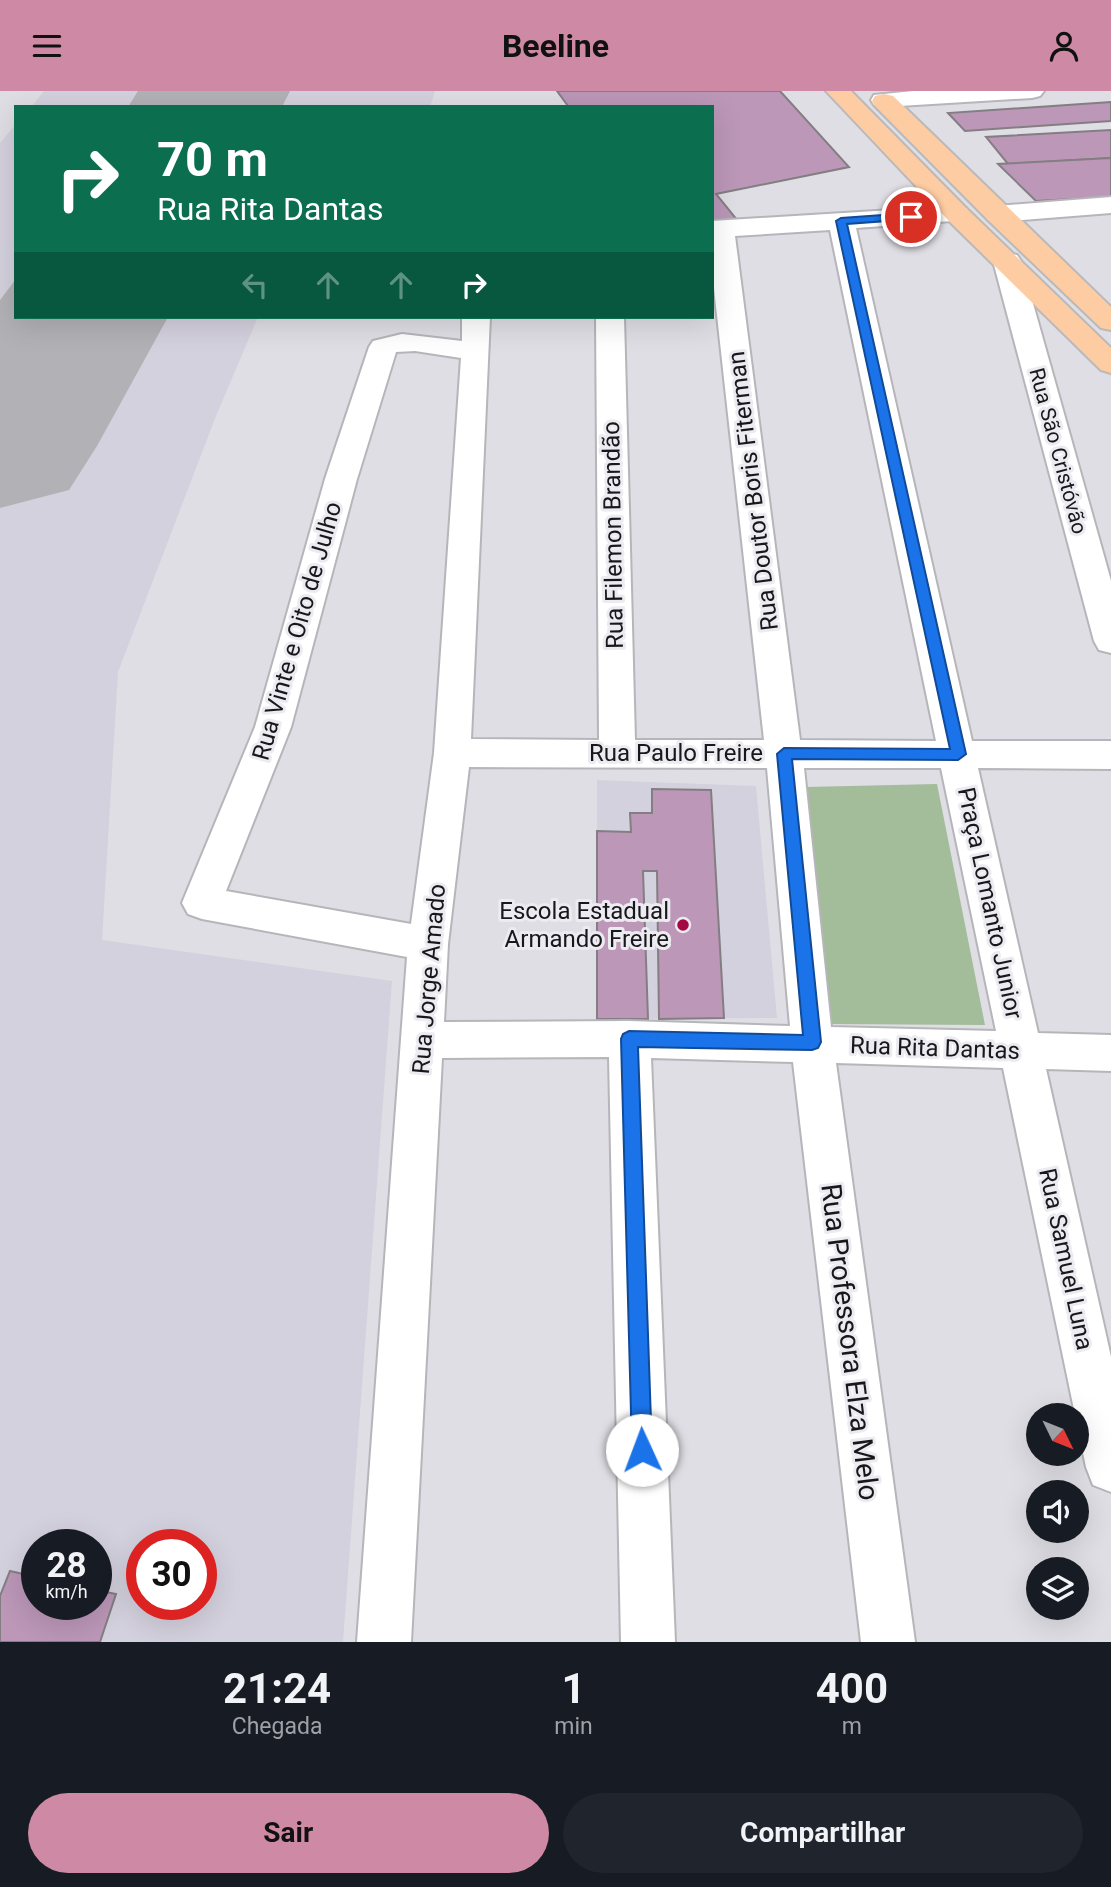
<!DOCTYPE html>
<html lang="pt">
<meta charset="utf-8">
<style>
body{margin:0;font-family:Roboto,sans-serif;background:#20242c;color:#f1f3f6;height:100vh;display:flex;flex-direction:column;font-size:26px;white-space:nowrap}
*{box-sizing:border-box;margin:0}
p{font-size:23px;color:#9ea1a6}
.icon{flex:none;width:38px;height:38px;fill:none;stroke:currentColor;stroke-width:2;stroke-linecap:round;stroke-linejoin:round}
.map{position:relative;height:1551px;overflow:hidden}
.drawer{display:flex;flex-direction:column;background:#171b24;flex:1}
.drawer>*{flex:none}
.top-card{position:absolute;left:14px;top:14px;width:700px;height:214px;border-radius:0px;box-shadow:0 7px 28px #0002;background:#0b6e4f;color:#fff;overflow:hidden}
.needle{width:46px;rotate:133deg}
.fabs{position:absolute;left:1026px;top:1312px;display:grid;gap:14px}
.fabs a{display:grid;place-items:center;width:63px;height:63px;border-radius:50%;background:#171b24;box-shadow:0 7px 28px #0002;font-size:35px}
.speed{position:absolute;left:21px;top:1438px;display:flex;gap:14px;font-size:35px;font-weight:700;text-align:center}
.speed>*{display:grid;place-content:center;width:91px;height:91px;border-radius:50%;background:#171b24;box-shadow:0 7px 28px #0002;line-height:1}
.speed small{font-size:18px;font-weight:400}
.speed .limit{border:10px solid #d22;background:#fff;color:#111}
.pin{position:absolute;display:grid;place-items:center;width:60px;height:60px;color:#fff;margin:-30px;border:4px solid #fff;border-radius:50%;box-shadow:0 2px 7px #0007}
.me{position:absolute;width:77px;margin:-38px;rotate:358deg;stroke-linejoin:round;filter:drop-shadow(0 0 5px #0008)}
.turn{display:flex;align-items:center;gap:24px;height:147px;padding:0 28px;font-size:32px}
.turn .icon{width:91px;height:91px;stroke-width:2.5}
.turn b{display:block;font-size:49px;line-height:60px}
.lanes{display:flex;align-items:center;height:66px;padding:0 28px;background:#0003;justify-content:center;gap:35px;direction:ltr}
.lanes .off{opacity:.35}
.eta{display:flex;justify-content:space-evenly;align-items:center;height:119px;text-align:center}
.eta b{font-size:42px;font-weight:700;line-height:49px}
.cta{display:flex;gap:14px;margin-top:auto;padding:14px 28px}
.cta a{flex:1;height:80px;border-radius:42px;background:#ce8aa5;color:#111;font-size:28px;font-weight:700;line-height:80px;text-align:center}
.cta a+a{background:#20242c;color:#f1f3f6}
header{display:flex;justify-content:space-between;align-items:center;height:91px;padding:0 28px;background:#ce8aa5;color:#111;font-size:32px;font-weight:700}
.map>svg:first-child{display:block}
.built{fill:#d4d1de;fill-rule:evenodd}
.green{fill:#a3bc9a}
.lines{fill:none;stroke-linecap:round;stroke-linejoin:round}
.runway{fill:#b2b1b6;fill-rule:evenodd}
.building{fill:#bc97b8;stroke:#837e82;stroke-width:2}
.minor-casing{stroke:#b6b5ba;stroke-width:4}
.major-casing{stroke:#bab9ba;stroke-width:4}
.minor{fill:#fff;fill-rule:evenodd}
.major{fill:#fecca3;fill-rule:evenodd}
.route{fill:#1a73e8;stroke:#114b97;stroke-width:2}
.poi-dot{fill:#a40a42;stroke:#ecebf1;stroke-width:2.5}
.labels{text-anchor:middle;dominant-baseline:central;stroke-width:6;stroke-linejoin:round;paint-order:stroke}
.far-street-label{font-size:21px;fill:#181719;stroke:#ecebf1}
.street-label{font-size:24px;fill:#181719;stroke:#ecebf1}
.poi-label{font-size:24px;fill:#181719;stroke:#ecebf1;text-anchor:end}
.near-street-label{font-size:28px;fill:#181719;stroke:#ecebf1}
</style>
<header><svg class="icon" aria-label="menu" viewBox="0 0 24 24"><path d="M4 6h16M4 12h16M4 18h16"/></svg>Beeline<svg class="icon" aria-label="person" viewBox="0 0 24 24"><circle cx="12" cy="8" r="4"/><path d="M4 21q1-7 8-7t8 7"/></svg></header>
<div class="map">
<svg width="1111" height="1551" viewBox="0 0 1111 1551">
<rect width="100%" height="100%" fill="#dfdee4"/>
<g class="built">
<polygon points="44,0 435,0 430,16 31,16"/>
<path d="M16 33V226H258L216 325 118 581 102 849 392 890 343 1551H0V52ZM37 1454H96V1514H37ZM142 1454H201V1514H142Z"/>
<polygon points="597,689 756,695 777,927 597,928"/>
</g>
<polygon class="green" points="937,693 985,934 824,933 806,696"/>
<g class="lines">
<g class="runway">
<polygon points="138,0 290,0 282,16 128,16"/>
<polygon points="16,188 16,226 168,226 97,355 69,399 0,417 0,209"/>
</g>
</g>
<g class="building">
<polygon points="557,0 780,0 849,76 716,103 738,130 712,131 712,16 562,16 568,15"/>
<polygon points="1111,11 1111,30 965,40 948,22"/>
<polygon points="1111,39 1111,67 1008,73 986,46"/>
<polygon points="1111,67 1111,106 1036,110 998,73"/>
<polygon points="652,698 711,699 724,927 659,928 657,780 643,780 648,928 597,928 597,740 631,741 630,722 652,722"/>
<polygon points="10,1480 37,1486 37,1514 96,1514 96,1499 116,1503 100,1551 0,1551 0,1505"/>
</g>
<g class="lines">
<defs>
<g id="minor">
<polygon points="913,0 1044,0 1040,5 1032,7 883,16 874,14 871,9 874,4"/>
<polygon points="1111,106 1111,122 997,131 988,129 984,123 988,117 997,115"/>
<path d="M957 115 966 117 970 123 966 129 856 137 972 650H1111V678L978 677 1038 942 1111 944V980L1046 978 1111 1266V1401L1093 1394 1086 1376 1003 977 836 972 915 1551H861L793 971 651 967 675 1551H621L609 966 442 967 411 1551H357L407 866 202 828 188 823 182 812 255 636 325 388 369 256 373 250 402 243 462 250V226H490L471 648 599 649 596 226H624L635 649H764L712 179V130ZM830 139 936 650 800 649 735 145ZM415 260 461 267 434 662 411 833 226 800 291 636 357 388 396 261ZM469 676 767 677 790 935 629 930 444 931 448 853ZM804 677H941L996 940 831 936Z"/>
<polygon points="1007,162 1017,164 1021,170 1111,490 1111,562 1099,559 1094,550 993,170 997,164"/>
</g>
<g id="major">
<polygon points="826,0 851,0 966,117 1111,257 1111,282 1101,279 948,129"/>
<polygon points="884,3 893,5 1111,216 1111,239 1101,237 988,129 875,15 872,10 875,5"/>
</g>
</defs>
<use href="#minor" class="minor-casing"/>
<use href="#major" class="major-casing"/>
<use href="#minor" class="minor"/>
<use href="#major" class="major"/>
</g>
<polygon class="route" points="911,122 914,123 914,128 847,133 966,663 958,669 792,668 821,951 818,957 812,959 638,956 652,1359 649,1366 642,1369 635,1366 632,1359 621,948 623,943 629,940 803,944 777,663 784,657 950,658 836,130 841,127"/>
<circle class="poi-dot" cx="683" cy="834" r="7"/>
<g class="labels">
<g class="far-street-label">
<text transform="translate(1058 360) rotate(75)">Rua São Cristóvão</text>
</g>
<g class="street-label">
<text transform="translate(753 400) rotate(-97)">Rua Doutor Boris Fiterman</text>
<text transform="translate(613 444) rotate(-91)">Rua Filemon Brandão</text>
<text transform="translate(297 540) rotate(-74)">Rua Vinte e Oito de Julho</text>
<text x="676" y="662">Rua Paulo Freire</text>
<text transform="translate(990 812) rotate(78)">Praça Lomanto Junior</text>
<text transform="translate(429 888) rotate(-85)">Rua Jorge Amado</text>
<text transform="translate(935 957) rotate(2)">Rua Rita Dantas</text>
<text transform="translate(1066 1168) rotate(78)">Rua Samuel Luna</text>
</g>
<g class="poi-label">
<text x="669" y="820">Escola Estadual<tspan x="669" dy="28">Armando Freire</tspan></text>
</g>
<g class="near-street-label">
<text transform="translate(850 1251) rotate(83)">Rua Professora Elza Melo</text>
</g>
</g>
</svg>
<div class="fabs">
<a><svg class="needle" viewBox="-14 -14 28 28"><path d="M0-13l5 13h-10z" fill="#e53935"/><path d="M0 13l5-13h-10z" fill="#9ea1a6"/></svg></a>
<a><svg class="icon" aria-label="sound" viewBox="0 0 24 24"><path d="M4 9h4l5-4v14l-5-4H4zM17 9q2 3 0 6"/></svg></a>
<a><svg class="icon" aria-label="layers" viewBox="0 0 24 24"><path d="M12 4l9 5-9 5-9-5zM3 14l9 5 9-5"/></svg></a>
</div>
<div class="speed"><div>28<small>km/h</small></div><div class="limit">30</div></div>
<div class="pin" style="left:911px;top:126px;background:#d93025"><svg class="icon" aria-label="arrive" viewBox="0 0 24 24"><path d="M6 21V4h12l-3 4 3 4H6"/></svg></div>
<svg class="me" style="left:642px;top:1359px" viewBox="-20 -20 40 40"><circle r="19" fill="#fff"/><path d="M0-13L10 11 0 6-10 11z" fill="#1a73e8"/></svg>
<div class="top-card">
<div class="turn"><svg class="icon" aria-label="right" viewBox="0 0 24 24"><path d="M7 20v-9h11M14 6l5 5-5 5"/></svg><div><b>70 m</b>Rua Rita Dantas</div></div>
<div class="lanes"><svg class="icon off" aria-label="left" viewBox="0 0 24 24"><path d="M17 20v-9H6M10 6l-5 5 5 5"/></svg><svg class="icon off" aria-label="ahead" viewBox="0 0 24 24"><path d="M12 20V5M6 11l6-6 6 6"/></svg><svg class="icon off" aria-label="ahead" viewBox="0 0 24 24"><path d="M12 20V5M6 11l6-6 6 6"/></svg><svg class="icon" aria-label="right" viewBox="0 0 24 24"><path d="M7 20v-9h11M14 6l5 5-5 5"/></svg></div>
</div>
</div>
<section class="drawer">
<div class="eta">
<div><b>21:24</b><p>Chegada</p></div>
<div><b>1</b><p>min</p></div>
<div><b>400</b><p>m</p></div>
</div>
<div class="cta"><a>Sair</a><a>Compartilhar</a></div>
</section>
